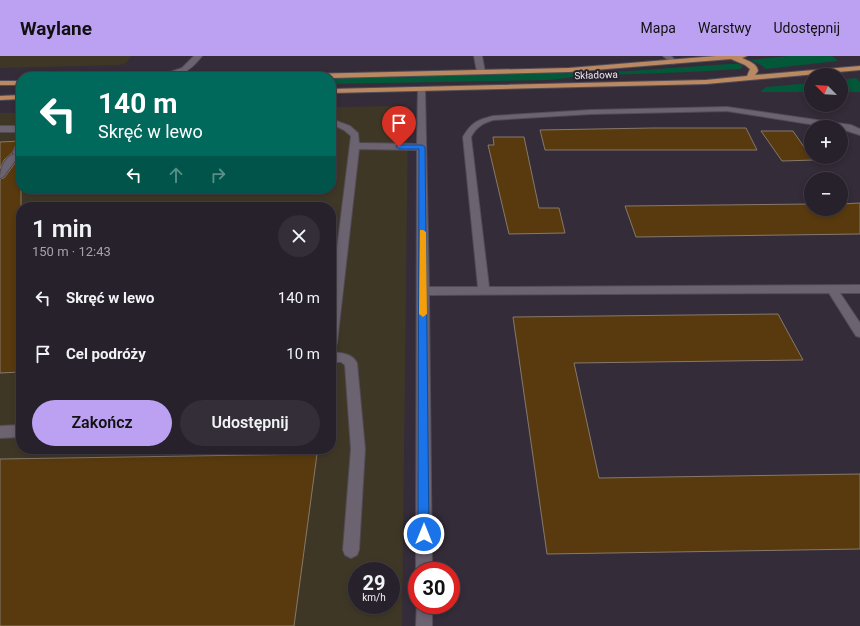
<!DOCTYPE html>
<html lang="pl">
<meta charset="utf-8">
<style>
body{margin:0;font-family:Roboto,sans-serif;background:#332e37;color:#f1f3f6;height:100vh;display:flex;flex-direction:column;font-size:15px;white-space:nowrap}
*{box-sizing:border-box;margin:0}
p{font-size:13px;color:#a4a3a9}
.icon{flex:none;width:22px;height:22px;fill:none;stroke:currentColor;stroke-width:2;stroke-linecap:round;stroke-linejoin:round}
.map{position:relative;flex:1;overflow:hidden}
.side{position:absolute;left:16px;top:146px;width:320px;height:252px;display:flex;flex-direction:column;background:#27212b;border-radius:16px;box-shadow:0 2px 6px #0003,0 0 0 1px #433e47}
.side>*{flex:none}
.banner{position:absolute;left:16px;top:16px;width:320px;height:122px;border-radius:16px;box-shadow:0 2px 6px #0003,0 0 0 1px #433e47;background:#00695c;color:#fff;overflow:hidden}
.needle{width:26px;rotate:294deg}
.controls{position:absolute;left:804px;top:12px;display:grid;gap:8px}
.controls a{display:grid;place-items:center;width:44px;height:44px;border-radius:50%;background:#27212b;box-shadow:0 2px 6px #0003,0 0 0 1px #433e47;font-size:20px}
.speed{position:absolute;left:348px;top:506px;display:flex;gap:8px;font-size:20px;font-weight:700;text-align:center}
.speed>*{display:grid;place-content:center;width:52px;height:52px;border-radius:50%;background:#27212b;box-shadow:0 2px 6px #0003,0 0 0 1px #433e47;line-height:1}
.speed small{font-size:10px;font-weight:400}
.speed .limit{border:6px solid #d22;background:#fff;color:#111}
.pin{position:absolute;display:grid;place-items:center;width:34px;height:34px;color:#fff;margin:-41px -17px;border-radius:50% 50% 50% 0;rotate:-45deg;box-shadow:0 0 4px #0007}
.pin .icon{rotate:45deg}
.me{position:absolute;width:44px;margin:-22px;rotate:0deg;stroke-linejoin:round;filter:drop-shadow(0 0 3px #0008)}
.turn{display:flex;align-items:center;gap:14px;height:84px;padding:0 16px;font-size:18px}
.turn .icon{width:52px;height:52px;stroke-width:2.5}
.turn b{display:block;font-size:28px;line-height:34px}
.lanes{display:flex;align-items:center;height:38px;padding:0 16px;background:#0003;justify-content:center;gap:20px;direction:ltr}
.lanes .off{opacity:.35}
.round{display:grid;place-items:center;flex:none;width:42px;height:42px;border-radius:21px;background:#332e37}
.headline{display:flex;align-items:center;justify-content:space-between;height:68px;padding:0 16px}
h1{font-size:24px;font-weight:600;line-height:30px}
.action{display:flex;gap:8px;margin-top:auto;padding:8px 16px}
.action a{flex:1;height:46px;border-radius:24px;background:#bca0f2;color:#111;font-size:16px;font-weight:600;line-height:46px;text-align:center}
.action a+a{background:#332e37;color:#f1f3f6}
ul{padding:0;list-style:none}
li{display:flex;align-items:center;gap:12px;height:56px;padding:0 16px}
li div{flex:1}
li b{display:block;font-size:15px}
li em{font-style:normal}
header{display:flex;align-items:center;gap:24px;box-sizing:border-box;height:56px;padding:0 20px;background:#bca0f2;color:#111}
header strong{font-size:19px}
nav{display:flex;gap:22px;margin-inline-start:auto;font-size:14px}
.map>svg:first-child{display:block}
.industrial{fill:#3f3726;fill-rule:evenodd}
.green{fill:#025839}
.building{fill:#593a0f;stroke:#85796b}
.lines{fill:none;stroke-linecap:round;stroke-linejoin:round}
.minor-casing{stroke:#524c57;stroke-width:2}
.major-casing{stroke:#524c57;stroke-width:2}
.minor{fill:#6c6371;fill-rule:evenodd}
.major{fill:#bb8961;fill-rule:evenodd}
.route{fill:#1a73e8;stroke:#114b97}
.slow{fill:#f59e0b}
.labels{text-anchor:middle;dominant-baseline:central;stroke-width:4;stroke-linejoin:round;paint-order:stroke}
.far-street-label{font-size:10px;fill:#ede7f0;stroke:#2a232f}
</style>
<header>
<strong>Waylane</strong>
<nav><a>Mapa</a><a>Warstwy</a><a>Udostępnij</a></nav>
</header>
<div class="map">
<svg width="860" height="570" viewBox="0 0 860 570">
<rect width="100%" height="100%" fill="#342c39"/>
<g class="industrial">
<polygon points="0,0 131,0 126,7 120,9 0,12"/>
<path d="M408 50 402 570H0V57H21V133H331V51ZM21 151H331V393H21ZM357 515H391V549H357Z"/>
</g>
<g class="green">
<polygon points="788,0 832,0 838,5 766,13 761,9 750,4"/>
<polygon points="729,8 739,8 743,11 740,13 690,16 583,20 550,24 331,28 331,22 628,15"/>
<polygon points="856,22 860,26 860,36 841,36 841,24"/>
<polygon points="811,27 811,36 760,36 766,31"/>
</g>
<g class="building">
<polygon points="652,72 746,72 757,94 545,94 540,74"/>
<polygon points="761,75 793,75 811,101 815,104 782,105"/>
<polygon points="493,81 524,81 539,152 559,152 565,177 509,178 488,89 494,89"/>
<polygon points="21,85 17,87 12,97 4,104 0,113 0,86"/>
<polygon points="21,99 21,316 0,317 0,123 4,122"/>
<polygon points="860,147 860,178 636,181 625,150 811,148 811,153 841,153 841,148"/>
<polygon points="778,258 803,304 574,307 599,422 860,418 860,493 547,498 513,261"/>
<polygon points="317,398 294,570 0,570 0,403"/>
</g>
<g class="lines">
<defs>
<g id="minor">
<path d="M194 0H202C188 18 178 21 156 21L182 12Z"/>
<polygon points="474,0 482,0 485,16 484,18 478,18 477,16"/>
<polygon points="663,0 671,0 677,6 673,8"/>
<path d="M418 31H421L425 33 429 231H478L463 81C471 67 477 64 493 60L591 54 727 51 851 69 860 73V79L841 73V71H828L727 55 591 58 493 64C483 67 476 71 471 81L489 231 860 229V237H840L860 267V281L856 280 829 237 429 239 432 515H417V517L416 515 417 94 359 93 337 287 335 290 331 291V241L351 80 344 74 331 68V63L350 70 358 77 359 87 417 88Z"/>
<rect x="0" y="70" width="21" height="6"/>
<polygon points="21,87 21,97 17,99 14,98 13,96 18,88"/>
<path d="M14 98 18 101 3 121 0 122C0 113 5 101 14 98Z"/>
<path d="M331 296C341 297 352 297 357 307L365 393 359 494 357 499 351 502 345 499 343 494 351 393 345 309 341 306H331Z"/>
<polygon points="21,369 21,381 0,382 0,370"/>
<polygon points="417,546 417,549 432,549 432,570 416,570"/>
</g>
<g id="major">
<path d="M716 0H747L742 2C748 5 757 7 758 15L755 19 860 10V14L706 28 331 37V33L706 24 747 20 750 13 745 9 731 3 569 16 331 22 259 21 263 19 569 12Z"/>
<rect x="0" y="25" width="21" height="4"/>
<polygon points="21,39 21,43 0,44 0,40"/>
</g>
</defs>
<use href="#minor" class="minor-casing"/>
<use href="#major" class="major-casing"/>
<use href="#minor" class="minor"/>
<use href="#major" class="major"/>
</g>
<polygon class="route" points="397,89 422,89 425,91 429,478 428,482 424,483 419,482 418,478 419,93 399,93 396,91"/>
<polygon class="slow" points="420,174 423,174 426,176 427,258 423,261 419,258"/>
<g class="labels">
<g class="far-street-label">
<text transform="translate(596 19) rotate(-2)">Składowa</text>
</g>
</g>
</svg>
<div class="controls">
<a><svg class="needle" viewBox="-14 -14 28 28"><path d="M0-13l5 13h-10z" fill="#e53935"/><path d="M0 13l5-13h-10z" fill="#a4a3a9"/></svg></a>
<a>+</a>
<a>−</a>
</div>
<div class="speed"><div>29<small>km/h</small></div><div class="limit">30</div></div>
<div class="pin" style="left:399px;top:91px;background:#d93025"><svg class="icon" aria-label="arrive" viewBox="0 0 24 24"><path d="M6 21V4h12l-3 4 3 4H6"/></svg></div>
<svg class="me" style="left:424px;top:478px" viewBox="-20 -20 40 40"><circle r="17" fill="#1a73e8" stroke="#fff" stroke-width="3"/><path d="M0-11L8 9 0 5-8 9z" fill="#fff"/></svg>
<div class="banner">
<div class="turn"><svg class="icon" aria-label="left" viewBox="0 0 24 24"><path d="M17 20v-9H6M10 6l-5 5 5 5"/></svg><div><b>140 m</b>Skręć w lewo</div></div>
<div class="lanes"><svg class="icon" aria-label="left" viewBox="0 0 24 24"><path d="M17 20v-9H6M10 6l-5 5 5 5"/></svg><svg class="icon off" aria-label="ahead" viewBox="0 0 24 24"><path d="M12 20V5M6 11l6-6 6 6"/></svg><svg class="icon off" aria-label="right" viewBox="0 0 24 24"><path d="M7 20v-9h11M14 6l5 5-5 5"/></svg></div>
</div>
<section class="side">
<div class="headline"><div><h1>1 min</h1><p>150 m · 12:43</p></div><a class="round"><svg class="icon" aria-label="close" viewBox="0 0 24 24"><path d="M6 6l12 12M18 6L6 18"/></svg></a></div>
<ul>
<li><svg class="icon" aria-label="left" viewBox="0 0 24 24"><path d="M17 20v-9H6M10 6l-5 5 5 5"/></svg><div><b>Skręć w lewo</b></div><em>140 m</em></li>
<li><svg class="icon" aria-label="arrive" viewBox="0 0 24 24"><path d="M6 21V4h12l-3 4 3 4H6"/></svg><div><b>Cel podróży</b></div><em>10 m</em></li>
</ul>
<div class="action"><a>Zakończ</a><a>Udostępnij</a></div>
</section>
</div>
